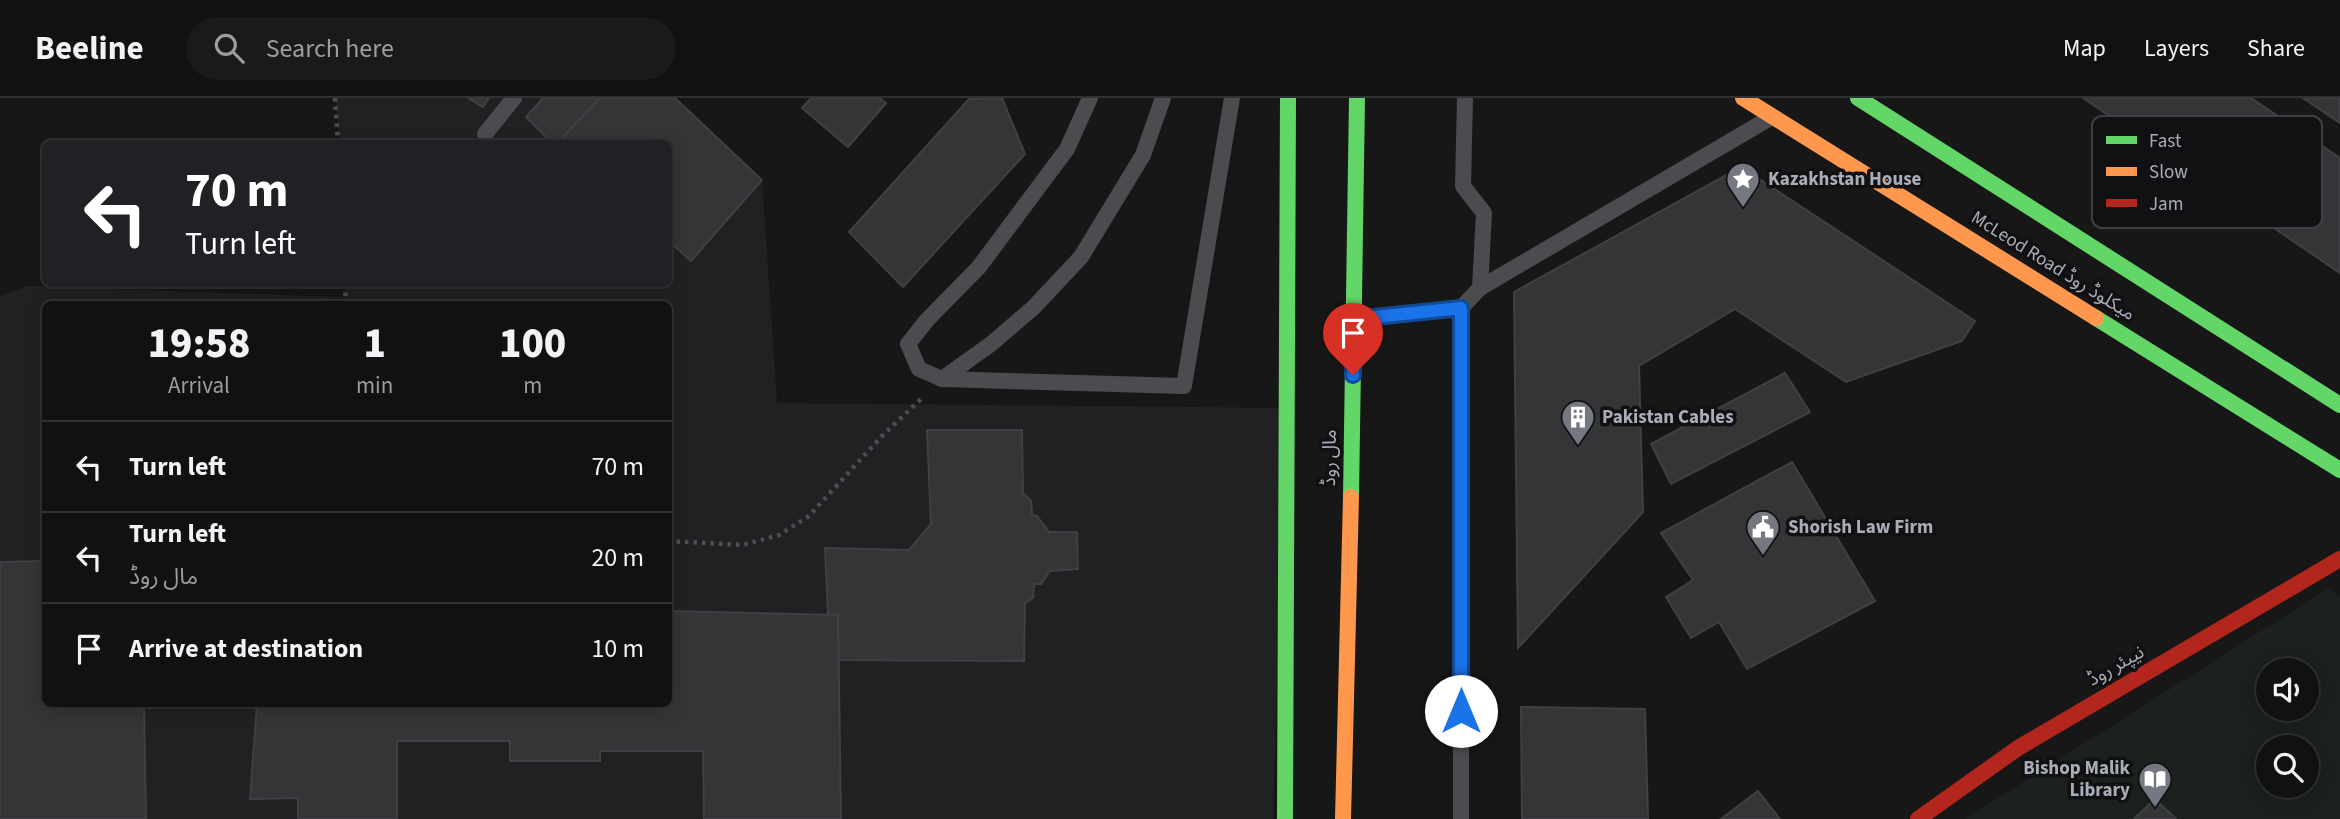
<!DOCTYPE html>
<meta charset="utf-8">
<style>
body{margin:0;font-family:"Source Sans 3","Noto Sans Arabic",sans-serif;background:#1a1a1a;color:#f1f3f6;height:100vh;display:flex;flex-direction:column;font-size:26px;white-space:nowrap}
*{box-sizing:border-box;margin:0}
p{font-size:23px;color:#9c9d9f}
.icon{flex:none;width:38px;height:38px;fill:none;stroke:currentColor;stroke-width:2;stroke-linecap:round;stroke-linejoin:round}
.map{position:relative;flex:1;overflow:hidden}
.drawer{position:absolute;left:42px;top:203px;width:630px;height:406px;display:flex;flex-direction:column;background:#111;border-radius:10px;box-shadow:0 4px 18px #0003,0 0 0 2px #303131}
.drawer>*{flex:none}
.hud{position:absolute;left:42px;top:42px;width:630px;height:147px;border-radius:10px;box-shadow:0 4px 18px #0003,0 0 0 2px #303131;background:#202124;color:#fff;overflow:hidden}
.controls{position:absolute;left:2256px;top:560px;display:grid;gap:14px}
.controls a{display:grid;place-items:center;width:63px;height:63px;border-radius:50%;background:#111;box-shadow:0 4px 18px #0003,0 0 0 2px #303131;font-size:35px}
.pin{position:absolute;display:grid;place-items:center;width:60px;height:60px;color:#fff;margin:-72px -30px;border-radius:50% 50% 50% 0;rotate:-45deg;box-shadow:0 0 7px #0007}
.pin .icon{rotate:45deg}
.me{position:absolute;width:77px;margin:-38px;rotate:0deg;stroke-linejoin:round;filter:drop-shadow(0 0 5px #0008)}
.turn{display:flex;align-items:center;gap:24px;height:147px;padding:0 28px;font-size:32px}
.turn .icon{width:91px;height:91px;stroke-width:2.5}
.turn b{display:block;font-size:49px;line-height:60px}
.eta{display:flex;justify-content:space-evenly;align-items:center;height:119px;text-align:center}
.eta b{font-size:42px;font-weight:800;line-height:49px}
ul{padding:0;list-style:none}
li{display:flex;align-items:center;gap:21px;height:91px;padding:0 28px;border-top:2px solid #303131}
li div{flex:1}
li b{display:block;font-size:26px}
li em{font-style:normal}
header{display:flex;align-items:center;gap:42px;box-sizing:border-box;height:98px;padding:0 35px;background:#111;border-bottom:2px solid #303131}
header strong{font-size:33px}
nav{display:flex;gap:38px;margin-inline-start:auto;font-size:24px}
.search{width:490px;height:63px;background:#1a1a1a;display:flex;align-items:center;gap:18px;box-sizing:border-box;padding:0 24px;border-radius:38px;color:#9c9d9f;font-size:26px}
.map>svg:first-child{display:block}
.built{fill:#212124;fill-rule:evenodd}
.green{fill:#1b211c;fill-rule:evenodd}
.building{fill:#343537;stroke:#3f4043;stroke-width:2}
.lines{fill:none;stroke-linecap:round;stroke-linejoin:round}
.path{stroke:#4d4e52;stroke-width:4.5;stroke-dasharray:3.5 5;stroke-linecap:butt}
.lane{stroke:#4b4c50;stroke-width:16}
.fast{stroke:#63d668;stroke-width:16}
.slow{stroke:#ff974d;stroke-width:16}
.jam{stroke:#b3261e;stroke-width:16}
.route-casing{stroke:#114b97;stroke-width:18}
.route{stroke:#1a73e8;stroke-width:12}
.labels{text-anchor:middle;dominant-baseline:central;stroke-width:7;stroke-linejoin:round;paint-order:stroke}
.poi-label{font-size:19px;font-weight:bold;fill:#a8adb8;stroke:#111113;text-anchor:start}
.street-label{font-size:19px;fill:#a8adb8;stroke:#111113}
.key{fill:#111113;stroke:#3e4045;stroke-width:2}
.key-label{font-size:19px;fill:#a8adb8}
</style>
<header>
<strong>Beeline</strong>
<div class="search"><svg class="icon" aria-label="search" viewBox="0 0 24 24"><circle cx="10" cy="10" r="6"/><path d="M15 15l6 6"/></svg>Search here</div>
<nav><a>Map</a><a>Layers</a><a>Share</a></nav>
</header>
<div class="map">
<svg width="2340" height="721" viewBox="0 0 2340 721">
<rect width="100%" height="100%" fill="#171717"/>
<path class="built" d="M335 0H675L762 82 777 305 1285 310 1273 721H0V198L27 188 344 199 345 186H668V46L340 45ZM46 206H668V606H46Z"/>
<path class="green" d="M2329 490 2340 498V721H1965ZM2268 572H2306V611H2268ZM2268 649H2306V688H2268Z"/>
<g class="building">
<polygon points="468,0 489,0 483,9"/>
<polygon points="543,0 600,0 557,46 553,46 526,19"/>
<polygon points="600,0 675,0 762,82 691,163 668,142 668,46 568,46 562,40"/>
<polygon points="811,0 880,0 886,5 848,49 802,10"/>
<polygon points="1002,0 1025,56 903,189 849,134 969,1"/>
<polygon points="2083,0 2251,0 2340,60 2340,175"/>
<polygon points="2303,0 2340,0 2340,25"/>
<polygon points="1741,69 1975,223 1962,243 1846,284 1735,211 1639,268 1643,414 1518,550 1514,194"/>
<polygon points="1785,275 1810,314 1671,386 1651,346"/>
<polygon points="927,332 1022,332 1023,395 1031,403 1032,417 1037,418 1049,434 1077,434 1078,471 1050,473 1041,486 1034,486 1033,500 1025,505 1024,563 830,562 825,450 909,452 931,426"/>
<polygon points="1792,364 1875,503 1747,571 1719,524 1691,540 1666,499 1693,482 1661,435"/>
<polygon points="46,463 46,606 144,606 146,721 0,721 0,464"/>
<polygon points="668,513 838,517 841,721 704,721 703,653 600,653 600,663 510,663 510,643 397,643 397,721 298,721 298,700 250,701 257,606 668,606"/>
<polygon points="1521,609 1645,611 1648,721 1522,721"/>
<polygon points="1758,693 1780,721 1721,721"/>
<polygon points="2155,701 2176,721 2134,721"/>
</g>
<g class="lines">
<g class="path">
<polyline points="335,0 338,46"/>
<polyline points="345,186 346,206"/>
<polyline points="668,443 743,447 779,437 809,418 882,338 921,301"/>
</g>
<g class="lane">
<polyline points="1163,0 1143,57 1081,159 1033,210 991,246 942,281 1184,288 1232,0"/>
<polyline points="1465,0 1463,88 1484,115 1480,190"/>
<polyline points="485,36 514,0"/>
<polyline points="1461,210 1461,721"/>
<polyline points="1355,221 1461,210 1480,190 1770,20"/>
<polyline points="942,281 919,271 908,246 927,222 979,169 1067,51 1090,0"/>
</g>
<g class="fast">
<polyline points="1858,0 2340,307"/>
<polyline points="2096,220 2340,372"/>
<polyline points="1351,399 1357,0"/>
<polyline points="1285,721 1288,0"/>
</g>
<g class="slow">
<polyline points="1743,0 2096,220"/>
<polyline points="1343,721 1351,399"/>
</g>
<polyline class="jam" points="1918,721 2018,650 2340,461"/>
</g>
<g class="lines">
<defs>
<polyline id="route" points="1353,277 1355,221 1461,210 1461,613"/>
</defs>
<use href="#route" class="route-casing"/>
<use href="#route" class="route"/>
</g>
<defs>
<symbol id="sight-pin" viewBox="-11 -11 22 30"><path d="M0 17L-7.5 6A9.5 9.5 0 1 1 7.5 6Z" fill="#757880" stroke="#111113"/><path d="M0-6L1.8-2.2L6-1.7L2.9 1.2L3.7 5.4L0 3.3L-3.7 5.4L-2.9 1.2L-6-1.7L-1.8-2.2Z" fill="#fff"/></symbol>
<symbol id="building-pin" viewBox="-11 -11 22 30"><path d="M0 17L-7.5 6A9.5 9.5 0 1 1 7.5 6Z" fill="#757880" stroke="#111113"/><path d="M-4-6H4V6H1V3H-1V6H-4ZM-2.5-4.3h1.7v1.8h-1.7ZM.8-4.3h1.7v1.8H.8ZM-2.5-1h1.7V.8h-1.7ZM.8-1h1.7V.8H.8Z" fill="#fff"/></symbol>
<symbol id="civic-pin" viewBox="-11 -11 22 30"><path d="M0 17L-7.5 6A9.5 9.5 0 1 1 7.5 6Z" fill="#757880" stroke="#111113"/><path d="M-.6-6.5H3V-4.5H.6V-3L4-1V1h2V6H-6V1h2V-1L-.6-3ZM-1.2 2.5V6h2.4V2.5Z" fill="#fff"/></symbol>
<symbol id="library-pin" viewBox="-11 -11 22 30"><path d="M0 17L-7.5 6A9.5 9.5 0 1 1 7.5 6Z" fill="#757880" stroke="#111113"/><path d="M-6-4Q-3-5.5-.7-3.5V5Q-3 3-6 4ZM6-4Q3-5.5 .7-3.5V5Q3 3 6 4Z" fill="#fff"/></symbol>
</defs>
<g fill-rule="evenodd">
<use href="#sight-pin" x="1724" y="62" width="38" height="52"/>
<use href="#building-pin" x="1559" y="300" width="38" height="52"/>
<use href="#civic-pin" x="1744" y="410" width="38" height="52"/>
<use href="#library-pin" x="2136" y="662" width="38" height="52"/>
</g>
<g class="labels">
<g class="poi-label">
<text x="1768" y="81">Kazakhstan House</text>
<text x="1602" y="319">Pakistan Cables</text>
<text x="1788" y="429">Shorish Law Firm</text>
<text x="2130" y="670" text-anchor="end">Bishop Malik<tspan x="2130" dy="22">Library</tspan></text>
</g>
<g class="street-label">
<text transform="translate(2053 168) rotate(32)">McLeod Road میکلوڈ روڈ</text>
<text transform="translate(1330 360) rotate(-89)">مال روڈ</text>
<text transform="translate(2116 568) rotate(-30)">نیپئر روڈ</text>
</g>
</g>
<rect x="2092" y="18" width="230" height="112" rx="10" class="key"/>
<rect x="2106" y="38" width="31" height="8" fill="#63d668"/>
<rect x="2106" y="69" width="31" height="9" fill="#ff974d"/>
<rect x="2106" y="101" width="31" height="8" fill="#b3261e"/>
<g class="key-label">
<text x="2149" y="49">Fast</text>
<text x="2149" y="80">Slow</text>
<text x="2149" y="112">Jam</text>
</g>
</svg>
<div class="controls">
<a><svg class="icon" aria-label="sound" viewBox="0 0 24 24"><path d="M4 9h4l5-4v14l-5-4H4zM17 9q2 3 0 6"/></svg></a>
<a><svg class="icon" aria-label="search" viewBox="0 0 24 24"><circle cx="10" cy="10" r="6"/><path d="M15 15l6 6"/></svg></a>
</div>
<div class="pin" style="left:1353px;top:277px;background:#d93025"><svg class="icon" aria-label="arrive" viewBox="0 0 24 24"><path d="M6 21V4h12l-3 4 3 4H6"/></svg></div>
<svg class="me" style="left:1461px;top:613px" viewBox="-20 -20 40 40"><circle r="19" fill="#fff"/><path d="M0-13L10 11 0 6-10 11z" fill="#1a73e8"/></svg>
<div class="hud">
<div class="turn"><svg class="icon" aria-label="left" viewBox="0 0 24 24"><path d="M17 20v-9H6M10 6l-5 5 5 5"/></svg><div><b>70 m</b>Turn left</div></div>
</div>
<section class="drawer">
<div class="eta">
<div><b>19:58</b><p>Arrival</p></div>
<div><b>1</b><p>min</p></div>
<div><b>100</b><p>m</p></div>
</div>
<ul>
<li><svg class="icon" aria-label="left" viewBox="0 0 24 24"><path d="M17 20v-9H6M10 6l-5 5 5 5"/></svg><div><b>Turn left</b></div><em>70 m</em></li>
<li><svg class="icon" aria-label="left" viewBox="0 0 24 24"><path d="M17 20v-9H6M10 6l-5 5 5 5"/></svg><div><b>Turn left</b><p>مال روڈ</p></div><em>20 m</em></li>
<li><svg class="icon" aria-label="arrive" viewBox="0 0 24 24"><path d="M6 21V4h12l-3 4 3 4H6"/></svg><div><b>Arrive at destination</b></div><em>10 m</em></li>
</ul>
</section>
</div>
